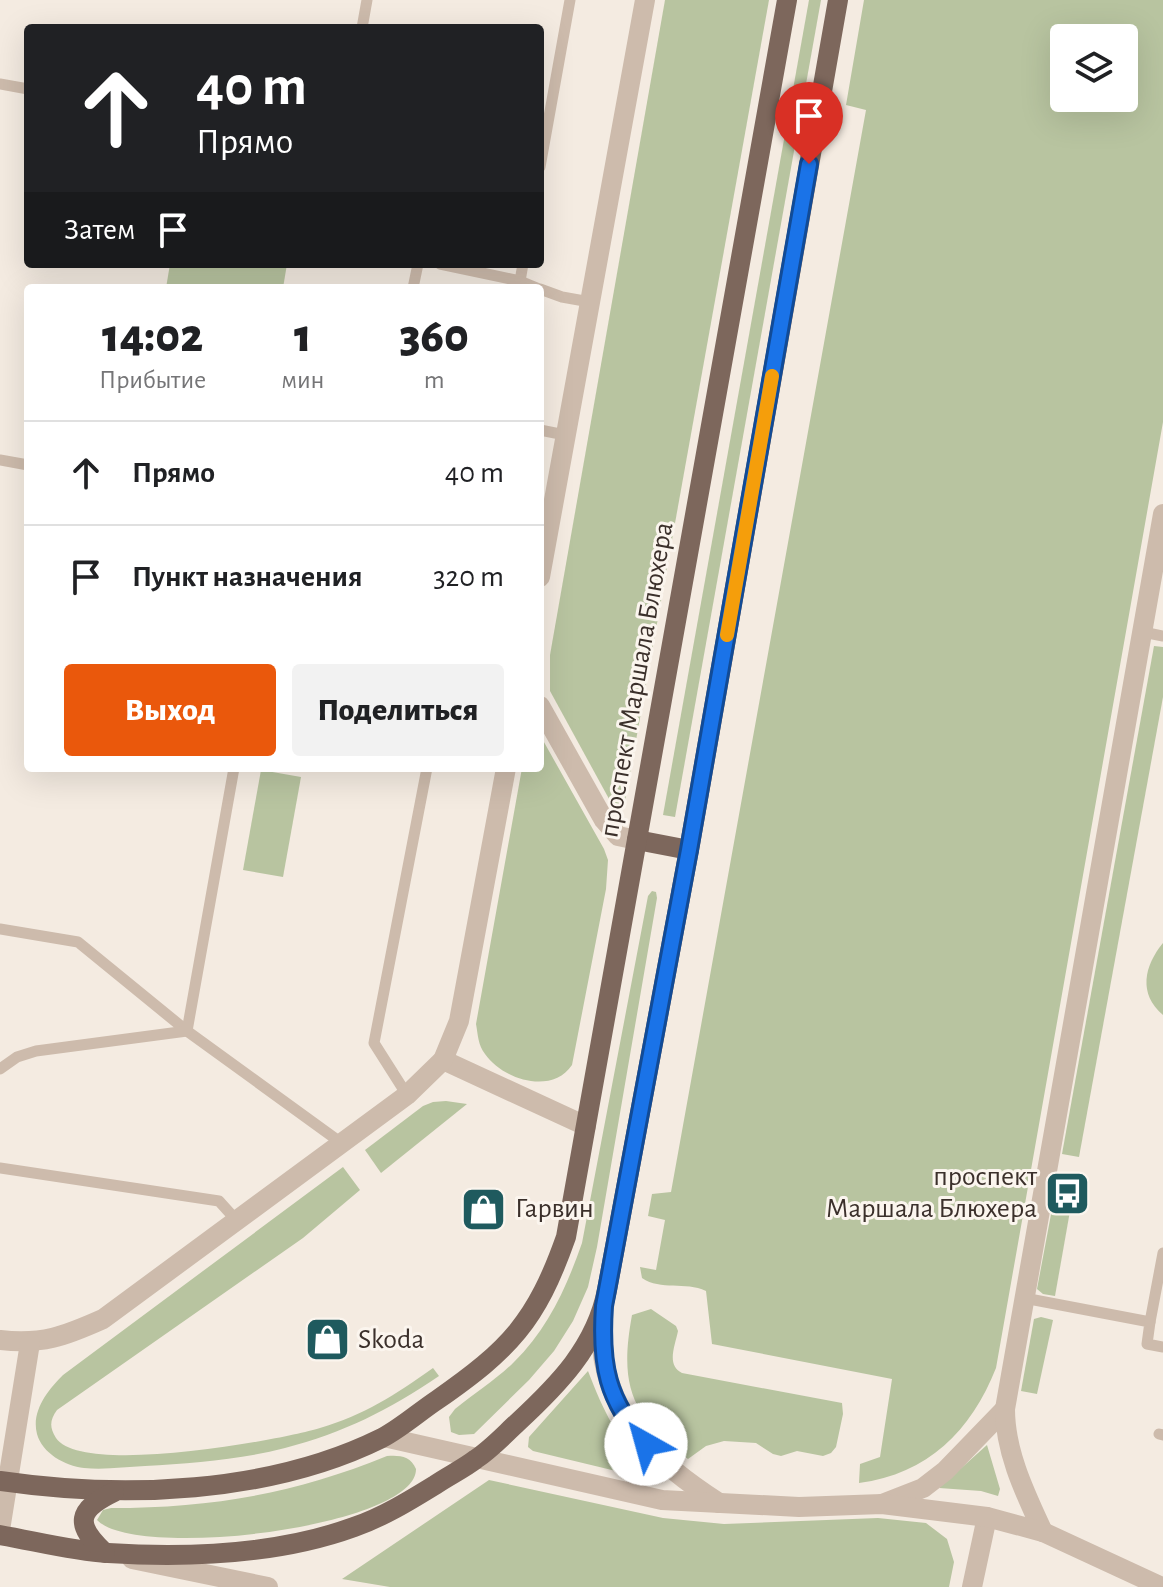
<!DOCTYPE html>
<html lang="ru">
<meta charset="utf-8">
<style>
body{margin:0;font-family:"Alegreya Sans",sans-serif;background:#f2f2f2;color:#202124;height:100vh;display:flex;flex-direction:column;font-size:30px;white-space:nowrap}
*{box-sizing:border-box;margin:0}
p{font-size:26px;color:#757577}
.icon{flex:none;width:44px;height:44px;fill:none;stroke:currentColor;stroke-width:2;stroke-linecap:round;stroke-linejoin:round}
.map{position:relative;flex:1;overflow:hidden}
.sheet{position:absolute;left:24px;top:284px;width:520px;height:488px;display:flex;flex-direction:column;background:#fff;border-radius:8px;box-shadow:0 8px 32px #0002}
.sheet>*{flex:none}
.banner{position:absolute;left:24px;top:24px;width:520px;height:244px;border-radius:8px;box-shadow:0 8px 32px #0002;background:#202124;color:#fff;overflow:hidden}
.controls{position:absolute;left:1050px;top:24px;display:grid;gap:16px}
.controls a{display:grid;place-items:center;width:88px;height:88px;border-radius:8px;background:#fff;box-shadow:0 8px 32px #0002;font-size:40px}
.pin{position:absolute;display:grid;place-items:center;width:68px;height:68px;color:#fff;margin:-82px -34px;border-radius:50% 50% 50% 0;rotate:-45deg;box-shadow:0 0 8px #0007}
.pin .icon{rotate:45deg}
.me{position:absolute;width:88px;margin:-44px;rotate:322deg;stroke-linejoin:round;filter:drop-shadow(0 0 6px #0008)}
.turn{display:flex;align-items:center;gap:28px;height:168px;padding:0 40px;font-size:36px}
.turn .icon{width:104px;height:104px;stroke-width:2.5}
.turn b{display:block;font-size:56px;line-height:68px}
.then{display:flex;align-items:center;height:76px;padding:0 40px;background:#0003;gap:16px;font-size:30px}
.eta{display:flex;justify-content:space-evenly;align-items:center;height:136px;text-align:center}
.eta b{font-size:48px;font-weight:800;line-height:56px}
.button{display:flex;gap:16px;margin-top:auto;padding:16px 40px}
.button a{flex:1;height:92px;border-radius:8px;background:#ea580c;color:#fff;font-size:32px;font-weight:800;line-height:92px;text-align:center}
.button a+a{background:#f2f2f2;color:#202124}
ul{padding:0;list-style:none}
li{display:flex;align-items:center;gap:24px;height:104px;padding:0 40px;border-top:2px solid #e0e0e0}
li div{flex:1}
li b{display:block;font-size:30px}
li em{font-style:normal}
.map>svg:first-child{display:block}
.green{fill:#b8c4a0;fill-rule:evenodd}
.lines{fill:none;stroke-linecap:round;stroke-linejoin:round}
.service{stroke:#cdbbac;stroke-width:11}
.minor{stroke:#cdbbac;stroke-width:20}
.tertiary{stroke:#cdbbac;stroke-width:20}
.primary{stroke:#7d675c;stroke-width:20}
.route-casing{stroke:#114b97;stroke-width:20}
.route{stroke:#1a73e8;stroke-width:14}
.slow{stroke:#f59e0b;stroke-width:14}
.labels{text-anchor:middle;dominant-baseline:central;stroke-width:6;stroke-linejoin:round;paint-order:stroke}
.street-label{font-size:28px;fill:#3b302b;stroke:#fbf5ee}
.poi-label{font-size:28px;fill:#3b302b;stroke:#fbf5ee;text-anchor:start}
</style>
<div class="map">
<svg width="1163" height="1587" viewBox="0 0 1163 1587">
<rect width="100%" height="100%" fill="#f4ebe1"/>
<g class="green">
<polygon points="665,0 769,0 624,807 614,808 550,691 550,655"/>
<polygon points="809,0 821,0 675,817 663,815"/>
<path d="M864 0H1163V422L996 1368C971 1431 928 1474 859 1483L860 1464 880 1457 892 1379 712 1344 706 1291C685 1281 661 1291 642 1278L640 1267 656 1270 665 1220 648 1216 652 1194 671 1192 866 110 846 105ZM1064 38H1124V98H1064Z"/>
<polygon points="170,264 287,264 283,288 166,288"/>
<polygon points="1154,646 1163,647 1163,697 1079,1157 1062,1154"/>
<path d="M540 735 604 849 608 860 606 889 572 1065C552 1095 503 1080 485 1054 478 1045 478 1035 476 1024L522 768H540Z"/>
<polygon points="261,770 301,777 283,877 243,870"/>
<path d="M652 891 656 892 657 898 597 1247 588 1287 573 1321 554 1351 529 1380 474 1434 459 1435 451 1432 449 1417 455 1409C475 1393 497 1379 514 1362 548 1329 567 1286 582 1243L648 896Z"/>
<path d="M1163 943V1015C1138 994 1144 966 1163 943Z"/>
<polygon points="446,1101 467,1104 381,1173 365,1150 423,1106 433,1102"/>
<path d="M343 1167 360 1190 303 1238 57 1410C50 1420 49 1427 56 1438 81 1476 277 1441 320 1428 364 1415 395 1395 433 1368L439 1376C389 1410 343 1433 285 1448 239 1460 192 1463 145 1466 125 1467 104 1470 84 1468 65 1466 42 1453 37 1434 31 1411 48 1390 63 1375Z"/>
<polygon points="1052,1209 1070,1211 1055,1296 1043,1294 1037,1289"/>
<path d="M651 1309 676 1326 678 1331C675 1346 666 1365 682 1373L842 1403 843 1414 836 1447 831 1453 823 1456 797 1451 781 1456 773 1454 756 1443 724 1441 706 1446 688 1459C631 1416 619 1386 632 1315Z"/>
<polygon points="1041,1317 1053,1320 1037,1394 1021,1391 1034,1319"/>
<path d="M588 1371C604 1412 616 1439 650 1469L645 1478 533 1451 528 1447 529 1437Z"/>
<polygon points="987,1445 1000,1489 998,1496 981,1491 939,1488"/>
<path d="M387 1456C399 1455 411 1456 416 1469 417 1527 136 1561 97 1520L103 1510 111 1508C211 1508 294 1494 387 1456Z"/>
<polygon points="489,1480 663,1518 724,1524 878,1518 926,1523 947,1539 954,1562 949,1587 390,1587 342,1579"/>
</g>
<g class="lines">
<g class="service">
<polyline points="362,28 367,0"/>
<polyline points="0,84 28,89"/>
<polyline points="540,167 570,0"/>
<polyline points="440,264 520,281 537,288"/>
<polyline points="520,281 523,264"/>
<polyline points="413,288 418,264"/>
<polyline points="540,289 562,297 590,302"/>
<polyline points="540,430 565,435"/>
<polyline points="0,460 28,465"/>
<polyline points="1143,632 1163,636"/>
<polyline points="0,929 78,942 187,1031 340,1142"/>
<polyline points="0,1069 17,1057 36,1051 187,1031 234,768"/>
<polyline points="407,1095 374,1043 427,768"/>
<polyline points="0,1168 219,1201 237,1221"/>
<polyline points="1024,1298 1150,1322 1147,1344 1163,1347"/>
<polyline points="1150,1322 1163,1253"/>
<polyline points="1159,1434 1163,1435"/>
</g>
<g class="minor">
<polyline points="540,577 645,0"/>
<polyline points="540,706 604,820 618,836 637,840"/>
<polyline points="443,1060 586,1126"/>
<path d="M0 1340C42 1345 65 1336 103 1319L407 1095 443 1060 459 1021 506 768"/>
<polyline points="882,1504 923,1488 945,1471 1005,1409"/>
<polyline points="0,1530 30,1343"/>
<path d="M1043 1532C1025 1493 1005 1452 1005 1409L1163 514"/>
<polyline points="972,1587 987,1517"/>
</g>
<g class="tertiary">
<path d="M603 1311C603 1323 600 1336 602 1348 610 1422 660 1465 719 1503"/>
<polyline points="384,1437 662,1500 799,1507 882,1504 987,1517 1043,1532 1162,1587"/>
<polyline points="132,1559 268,1587"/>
</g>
<g class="primary">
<polyline points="637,840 689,850"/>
<path d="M0 1481C123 1499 269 1494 382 1438 401 1428 419 1412 437 1400 510 1349 536 1322 566 1237L787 0"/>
<path d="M0 1535C35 1541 72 1551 108 1553 189 1558 277 1555 354 1527 383 1517 409 1501 435 1485 448 1476 463 1469 476 1459 491 1449 504 1435 517 1423 558 1385 596 1347 607 1290L689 850 838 0"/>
<path d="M105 1553C74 1524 77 1510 114 1492"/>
</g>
</g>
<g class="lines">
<defs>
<path id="route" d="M646 1444C607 1400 600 1365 604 1306L689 850 809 164"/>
</defs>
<use href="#route" class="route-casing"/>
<use href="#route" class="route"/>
<polyline class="slow" points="727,635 772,376"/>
</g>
<defs>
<symbol id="bus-square" viewBox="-11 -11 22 22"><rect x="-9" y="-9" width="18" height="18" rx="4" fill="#1f5a5e" stroke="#fbf5ee"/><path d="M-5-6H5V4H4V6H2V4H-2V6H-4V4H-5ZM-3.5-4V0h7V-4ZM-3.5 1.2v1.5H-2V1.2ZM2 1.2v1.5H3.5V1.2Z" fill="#fff"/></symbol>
<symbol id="shop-square" viewBox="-11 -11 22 22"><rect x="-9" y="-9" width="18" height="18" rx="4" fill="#1f5a5e" stroke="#fbf5ee"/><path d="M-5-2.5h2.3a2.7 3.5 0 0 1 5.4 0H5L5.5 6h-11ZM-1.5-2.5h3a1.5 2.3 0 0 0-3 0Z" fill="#fff"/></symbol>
</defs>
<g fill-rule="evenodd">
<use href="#bus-square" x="1042" y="1168" width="51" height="51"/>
<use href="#shop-square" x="458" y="1184" width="51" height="51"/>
<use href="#shop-square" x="302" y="1314" width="51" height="51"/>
</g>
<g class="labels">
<g class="street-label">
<text transform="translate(637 680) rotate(-80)">проспект Маршала Блюхера</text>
</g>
<g class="poi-label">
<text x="1037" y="1177" text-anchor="end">проспект<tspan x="1037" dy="32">Маршала Блюхера</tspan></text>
<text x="515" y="1209">Гарвин</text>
<text x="358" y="1340">Skoda</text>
</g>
</g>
</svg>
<div class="controls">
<a><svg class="icon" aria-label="layers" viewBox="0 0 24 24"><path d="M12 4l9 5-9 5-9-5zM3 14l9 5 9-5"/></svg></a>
</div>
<div class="pin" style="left:809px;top:164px;background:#d93025"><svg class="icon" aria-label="arrive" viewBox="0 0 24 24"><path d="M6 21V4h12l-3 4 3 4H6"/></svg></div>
<svg class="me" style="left:646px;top:1444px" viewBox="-20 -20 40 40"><circle r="19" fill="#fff"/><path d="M0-13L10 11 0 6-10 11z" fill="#1a73e8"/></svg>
<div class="banner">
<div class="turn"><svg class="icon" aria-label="ahead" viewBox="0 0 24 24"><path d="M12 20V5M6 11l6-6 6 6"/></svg><div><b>40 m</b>Прямо</div></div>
<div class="then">Затем<svg class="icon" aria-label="arrive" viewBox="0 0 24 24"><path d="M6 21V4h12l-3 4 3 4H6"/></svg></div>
</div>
<section class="sheet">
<div class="eta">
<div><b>14:02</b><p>Прибытие</p></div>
<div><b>1</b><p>мин</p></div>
<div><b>360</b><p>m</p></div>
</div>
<ul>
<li><svg class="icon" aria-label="ahead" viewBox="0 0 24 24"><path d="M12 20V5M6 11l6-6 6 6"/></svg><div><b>Прямо</b></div><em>40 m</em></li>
<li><svg class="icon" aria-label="arrive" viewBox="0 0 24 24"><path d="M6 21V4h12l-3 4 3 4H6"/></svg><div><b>Пункт назначения</b></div><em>320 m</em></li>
</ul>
<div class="button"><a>Выход</a><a>Поделиться</a></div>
</section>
</div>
